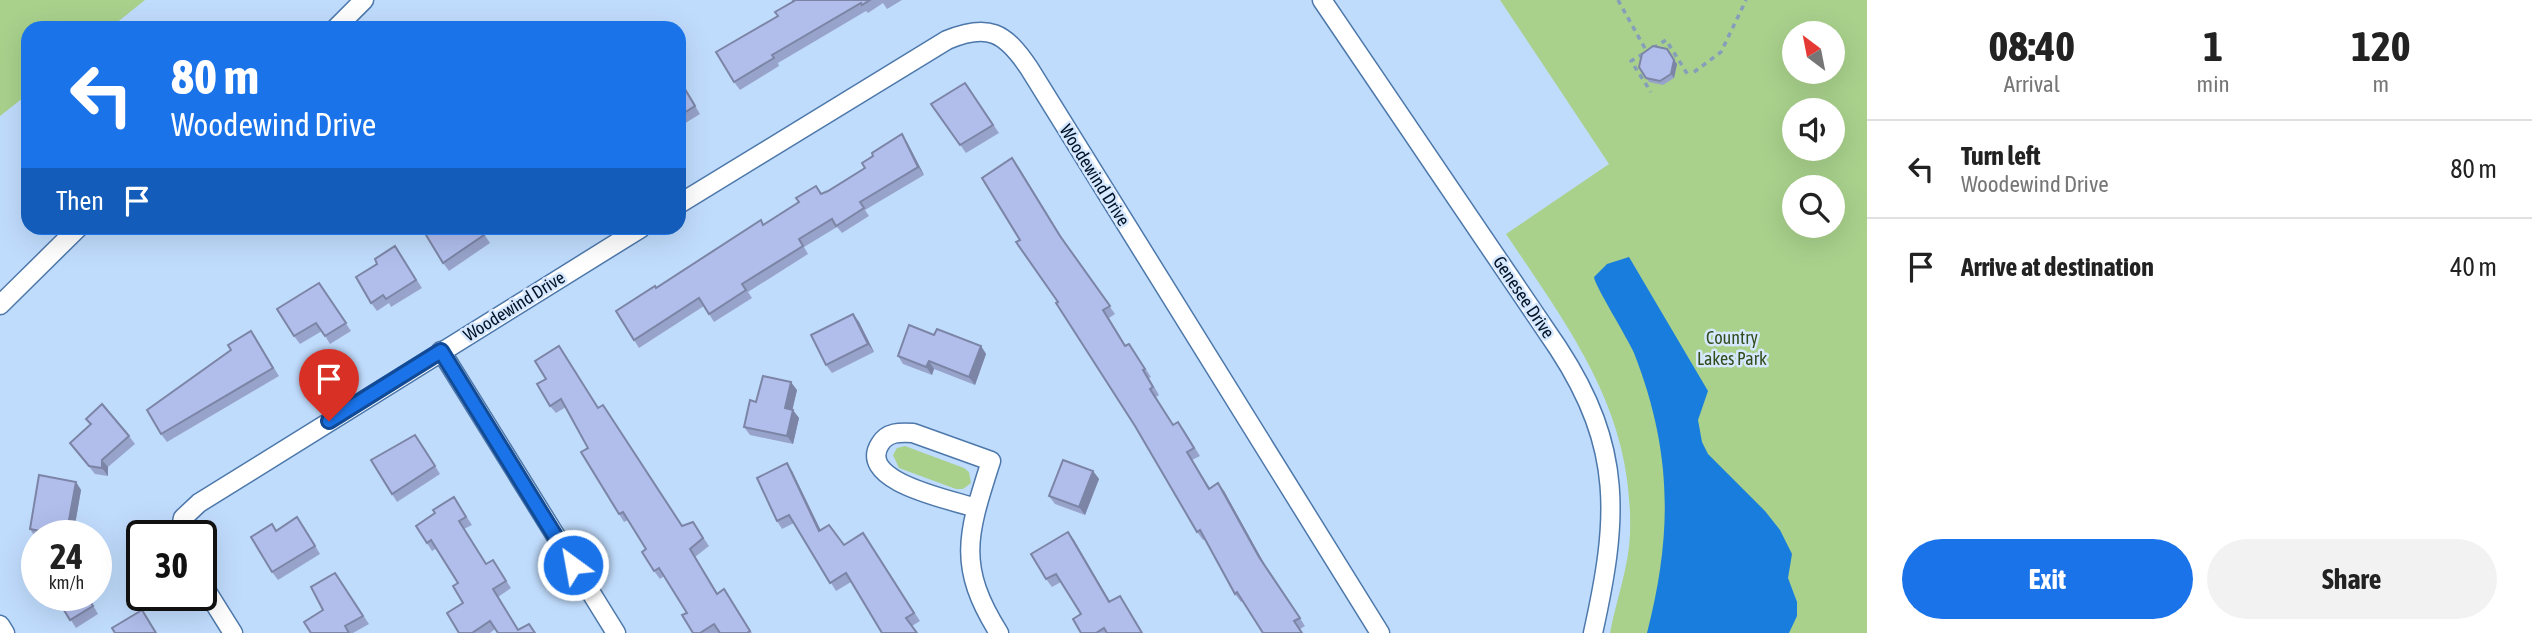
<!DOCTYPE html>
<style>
body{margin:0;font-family:"Asap Condensed",sans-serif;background:#f2f2f2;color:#222;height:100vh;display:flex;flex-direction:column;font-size:26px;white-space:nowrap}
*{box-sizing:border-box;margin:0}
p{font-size:23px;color:#767676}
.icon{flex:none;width:38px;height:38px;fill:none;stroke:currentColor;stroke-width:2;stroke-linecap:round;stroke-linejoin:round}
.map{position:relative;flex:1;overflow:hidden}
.side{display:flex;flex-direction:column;background:#fff;width:665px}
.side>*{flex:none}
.banner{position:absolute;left:21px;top:21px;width:665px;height:214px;border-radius:21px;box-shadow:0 7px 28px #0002;background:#1a73e8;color:#fff;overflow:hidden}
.needle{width:46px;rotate:328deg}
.controls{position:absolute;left:1782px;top:21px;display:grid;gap:14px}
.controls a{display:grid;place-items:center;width:63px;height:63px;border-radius:50%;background:#fff;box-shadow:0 7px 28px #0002;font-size:35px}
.speed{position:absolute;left:21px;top:520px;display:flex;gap:14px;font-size:35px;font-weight:700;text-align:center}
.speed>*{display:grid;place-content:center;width:91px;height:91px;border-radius:50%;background:#fff;box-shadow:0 7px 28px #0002;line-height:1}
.speed small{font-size:18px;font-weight:400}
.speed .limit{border:4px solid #111;border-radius:10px;background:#fff;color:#111}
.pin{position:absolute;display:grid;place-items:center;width:60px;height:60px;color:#fff;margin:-72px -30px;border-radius:50% 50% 50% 0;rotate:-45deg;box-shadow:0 0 7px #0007}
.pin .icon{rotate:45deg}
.me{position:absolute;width:77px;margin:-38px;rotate:328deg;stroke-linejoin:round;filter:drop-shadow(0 0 5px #0008)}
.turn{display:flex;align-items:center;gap:24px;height:147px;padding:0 35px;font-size:32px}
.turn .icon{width:91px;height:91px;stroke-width:2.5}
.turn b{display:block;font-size:49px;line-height:60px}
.then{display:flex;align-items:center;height:66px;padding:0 35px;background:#0003;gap:14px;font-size:26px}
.eta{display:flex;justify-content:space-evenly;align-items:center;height:119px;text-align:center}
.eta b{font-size:42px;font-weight:700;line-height:49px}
.button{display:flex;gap:14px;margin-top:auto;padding:14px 35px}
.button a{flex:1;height:80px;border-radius:42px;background:#1a73e8;color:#fff;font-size:28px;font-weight:700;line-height:80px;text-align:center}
.button a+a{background:#f2f2f2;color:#222}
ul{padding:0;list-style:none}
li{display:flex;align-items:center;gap:21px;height:98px;padding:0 35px;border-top:2px solid #e0e0e0}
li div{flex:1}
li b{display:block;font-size:26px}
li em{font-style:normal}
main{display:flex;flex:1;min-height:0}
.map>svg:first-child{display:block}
.green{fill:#a9d18c;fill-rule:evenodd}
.water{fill:#187ddc}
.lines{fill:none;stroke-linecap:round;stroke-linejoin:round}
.minor-casing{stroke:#4d78aa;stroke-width:21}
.path{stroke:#859eba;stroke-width:3.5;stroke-dasharray:5 5;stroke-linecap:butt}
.minor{stroke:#fff;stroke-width:18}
.wall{fill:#98a3cb}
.shaded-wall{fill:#7c85a5}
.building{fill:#b1beec;stroke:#7c85a5;stroke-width:2}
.route-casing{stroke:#114b97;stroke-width:18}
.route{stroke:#1a73e8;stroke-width:12}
.labels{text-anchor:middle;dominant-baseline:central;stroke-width:5;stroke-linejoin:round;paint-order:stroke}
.street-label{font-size:18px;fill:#031326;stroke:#d6e8ff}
.park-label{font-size:18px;fill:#324c1c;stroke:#d6e8ff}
</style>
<main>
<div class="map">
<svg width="1867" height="633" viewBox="0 0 1867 633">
<rect width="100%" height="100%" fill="#c0dcfd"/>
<g class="green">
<polygon points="0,0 145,0 110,28 28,28 28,94 0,116"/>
<path d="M1500 0H1867V633H1610C1616 601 1629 566 1630 534 1634 411 1570 330 1506 234L1609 164ZM1794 33H1832V72H1794ZM1794 110H1832V149H1794ZM1794 187H1832V226H1794Z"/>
<polygon points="905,446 964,468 969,472 971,483 963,489 956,489 899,468 893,455 897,448"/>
</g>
<path class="water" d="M1629 257 1708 391 1698 420 1702 442 1708 454 1765 511 1780 530 1792 554 1788 578 1797 602V616L1789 633H1647C1673 532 1672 450 1634 353 1627 337 1595 286 1594 277L1607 264Z"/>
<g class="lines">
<defs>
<g id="minor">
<path d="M1322 0 1558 348C1624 449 1618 520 1593 633"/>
<polyline points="336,28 364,0"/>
<path d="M679 204 947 40C988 23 1005 32 1029 68L1380 633"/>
<polyline points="0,305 78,228"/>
<polyline points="441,351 616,633"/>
<path d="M976 508C953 500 856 482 880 444 887 432 900 432 913 433L991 461C968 533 956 565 999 633"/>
<polyline points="179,536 183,518 199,503 641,228"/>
<polyline points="201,582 233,633"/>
<polyline points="0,625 5,633"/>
</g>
</defs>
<use href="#minor" class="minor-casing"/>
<g class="path">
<polyline points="1618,0 1647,52"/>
<polyline points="1653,48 1666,40 1688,75"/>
<polyline points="1643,54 1631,61 1651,92"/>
<polyline points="1694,72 1721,52 1746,0"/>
</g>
<use href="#minor" class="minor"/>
</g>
<g class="wall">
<polygon points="793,0 902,0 887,9 883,3 868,13 866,11 778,63 779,66 740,90 734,82 778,16 794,1"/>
<polygon points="1667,49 1677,64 1674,78 1663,85 1649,82 1639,67"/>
<polygon points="679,79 700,114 679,127"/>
<polygon points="965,83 999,133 966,153 931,104"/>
<polygon points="907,142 924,175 865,210 869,216 842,233 837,227 804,247 808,254 748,292 752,298 714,322 704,306 639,348 634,340 656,288 763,225 821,194 828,191 865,168 873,156"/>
<polygon points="1018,166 1066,244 1115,314 1109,318 1126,346 1129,344 1151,377 1149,378 1159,395 1156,397 1173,425 1184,430 1200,456 1192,460 1210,488 1224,491 1265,565 1305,626 1300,629 1303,633 1263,633 1243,601 1241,602 1235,594 1205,539 1203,540 1197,532 1135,426 1020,240"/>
<polygon points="426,228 480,228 490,243 449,271 443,263"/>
<polygon points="400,254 422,288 391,307 389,303 377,311 371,303"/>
<polygon points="319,283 351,331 330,344 322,331 300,344 294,336"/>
<polygon points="853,314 859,322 874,352 832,373 826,365"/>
<polygon points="934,335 981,346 986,354 975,385 934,369 932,375 903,364 898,356"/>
<polygon points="256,339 279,376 167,442 161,434"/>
<polygon points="546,379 599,408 682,526 693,522 709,546 695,557 718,594 724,589 752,633 693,633 687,613 664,576 660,579 654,571 646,549 628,520 624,522 619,514 588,448 566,407 556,413 550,406"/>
<polygon points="797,390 792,410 799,418 793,444 750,435 744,427 756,402"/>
<polygon points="86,419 129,436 135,444 108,467 108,476 95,474 70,443 90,425"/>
<polygon points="421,443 440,474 397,502 392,494"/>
<polygon points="792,471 820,530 844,545 863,533 920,621 912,626 851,582 836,591 794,523 782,529 777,521"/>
<polygon points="1093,471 1099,479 1085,515 1055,504 1049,496"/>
<polygon points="76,482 81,490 73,536 37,536 37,537 35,537 30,529"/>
<polygon points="459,505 472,525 464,529 486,564 498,568 511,588 498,597 519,630 535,633 495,629 490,633 459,633 463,603 458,583 437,548 432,551 416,526 435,513"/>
<polygon points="303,525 320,554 278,580 272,572 276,531"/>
<polygon points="1068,532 1110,602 1125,604 1143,633 1081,633 1081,614 1061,582 1052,587 1046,579"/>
<polygon points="335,573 369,624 353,633 311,633 323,610"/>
<polygon points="55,595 87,595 98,614 76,628"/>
</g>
<g class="shaded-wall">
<polygon points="1674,60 1677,64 1674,78 1671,74"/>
<polygon points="902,134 907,142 924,175 918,167"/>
<polygon points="853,314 859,322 874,352 868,344"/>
<polygon points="981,346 986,354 975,385 969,377"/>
<polygon points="929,361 934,369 932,375 926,367"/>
<polygon points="791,382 797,390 791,416 785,408"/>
<polygon points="793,410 799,418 793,444 787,436"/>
<polygon points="102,460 108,467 108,476 102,468"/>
<polygon points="787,463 792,471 825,539 819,531"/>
<polygon points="1093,471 1099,479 1085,515 1079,507"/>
<polygon points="76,482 81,490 73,536 66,536"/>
<polygon points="1218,483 1224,491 1265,565 1305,626 1259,557"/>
<polygon points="1068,532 1074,540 1115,610 1109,602"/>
</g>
<g class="building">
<polygon points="793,0 870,0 862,5 861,3 772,55 774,58 734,82 716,52 778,16 775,12 794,1"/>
<polygon points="1653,46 1667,49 1674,60 1671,74 1660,81 1646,78 1639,67 1642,54"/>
<polygon points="679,79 695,106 679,116"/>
<polygon points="965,83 993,125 960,145 931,104"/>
<polygon points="902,134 918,167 860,202 864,208 836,226 832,219 799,239 803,246 742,284 746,290 709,314 699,298 634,340 616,311 655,286 656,288 761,220 763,225 799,202 796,198 816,186 821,194 828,191 865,168 862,163 873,156 872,153"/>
<polygon points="1012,158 1060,236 1110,306 1103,310 1125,346 1129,344 1145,369 1143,370 1153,387 1150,389 1173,425 1178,422 1194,448 1187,452 1209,489 1218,483 1259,557 1300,618 1294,621 1302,633 1263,633 1237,592 1235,594 1200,530 1197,532 1135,426 1056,303 1058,302 1016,242 1020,240 982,178"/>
<polygon points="426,228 480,228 484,235 443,263 423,230"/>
<polygon points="395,246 416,280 386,299 383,295 371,303 356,277 377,264 375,259"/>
<polygon points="319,283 346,323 325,336 316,323 294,336 277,309"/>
<polygon points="853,314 868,344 826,365 811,335"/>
<polygon points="909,325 934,335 937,329 981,346 969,377 929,361 926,367 898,356"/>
<polygon points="251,331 273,368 161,434 147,410 231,350 228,345"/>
<polygon points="559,346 598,408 603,405 682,526 693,522 703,538 690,549 717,594 724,589 750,631 747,633 720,633 714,624 700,633 693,633 682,615 687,613 659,568 654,571 642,552 646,549 623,512 619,514 581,452 588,448 561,399 550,406 537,384 546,379 535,361"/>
<polygon points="763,376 791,382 785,408 793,410 787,436 744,427 750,400 756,402"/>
<polygon points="102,404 129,436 102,460 102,468 89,466 70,443 91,424 86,419"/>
<polygon points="415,435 435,466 392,494 371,460"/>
<polygon points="1063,460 1093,471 1079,507 1049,496"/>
<polygon points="787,463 819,531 829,525 844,545 863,533 914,613 906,618 917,633 882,633 846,573 830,583 789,515 777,521 757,478"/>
<polygon points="39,475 76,482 66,536 30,529"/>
<polygon points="454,497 466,517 459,521 486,564 493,560 506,581 493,589 518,630 529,624 535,633 498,633 490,621 472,633 459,633 447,613 463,603 453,586 458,583 431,540 427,543 416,526 435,513 433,510"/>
<polygon points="297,517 315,546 272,572 251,537 272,524 276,531"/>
<polygon points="1068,532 1109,602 1120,596 1142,633 1107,633 1104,628 1096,633 1081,633 1073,619 1081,614 1056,574 1046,579 1031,554"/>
<polygon points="335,573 363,616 345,626 349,633 311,633 304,622 323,610 311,587"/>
<polygon points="55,595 86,595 93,606 70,620"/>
<polygon points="142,610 156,633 115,633 112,628"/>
</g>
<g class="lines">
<defs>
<polyline id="route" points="329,421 441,351 573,565"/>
</defs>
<use href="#route" class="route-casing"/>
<use href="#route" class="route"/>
</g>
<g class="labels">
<g class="street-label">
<text transform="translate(1095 175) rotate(58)">Woodewind Drive</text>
<text transform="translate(1524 297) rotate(56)">Genesee Drive</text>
<text transform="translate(514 306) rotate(-32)">Woodewind Drive</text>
</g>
<g class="park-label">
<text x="1732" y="337">Country<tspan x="1732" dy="21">Lakes Park</tspan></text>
</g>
</g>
</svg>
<div class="controls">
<a><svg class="needle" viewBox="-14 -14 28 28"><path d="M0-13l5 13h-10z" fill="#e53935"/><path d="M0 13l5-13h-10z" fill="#767676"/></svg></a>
<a><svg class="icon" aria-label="sound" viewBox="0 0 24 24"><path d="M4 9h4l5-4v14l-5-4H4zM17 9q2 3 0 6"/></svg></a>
<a><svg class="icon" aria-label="search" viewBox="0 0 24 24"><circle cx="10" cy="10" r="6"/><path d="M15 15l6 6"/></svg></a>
</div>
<div class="speed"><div>24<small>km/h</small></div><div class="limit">30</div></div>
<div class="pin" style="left:329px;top:421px;background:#d93025"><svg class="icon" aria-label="arrive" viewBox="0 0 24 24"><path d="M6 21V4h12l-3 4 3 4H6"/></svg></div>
<svg class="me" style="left:573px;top:565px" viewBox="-20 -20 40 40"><circle r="17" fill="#1a73e8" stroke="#fff" stroke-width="3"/><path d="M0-11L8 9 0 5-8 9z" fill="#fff"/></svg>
<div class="banner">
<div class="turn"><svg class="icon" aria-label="left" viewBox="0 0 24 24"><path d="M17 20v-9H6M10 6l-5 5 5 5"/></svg><div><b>80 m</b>Woodewind Drive</div></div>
<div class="then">Then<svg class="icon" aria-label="arrive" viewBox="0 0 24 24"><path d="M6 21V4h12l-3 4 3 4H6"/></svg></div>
</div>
</div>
<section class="side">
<div class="eta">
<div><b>08:40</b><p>Arrival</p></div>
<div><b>1</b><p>min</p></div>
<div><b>120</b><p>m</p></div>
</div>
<ul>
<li><svg class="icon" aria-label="left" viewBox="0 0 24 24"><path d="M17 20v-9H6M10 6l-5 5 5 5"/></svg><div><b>Turn left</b><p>Woodewind Drive</p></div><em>80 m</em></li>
<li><svg class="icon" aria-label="arrive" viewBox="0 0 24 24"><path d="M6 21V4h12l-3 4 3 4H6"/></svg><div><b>Arrive at destination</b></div><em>40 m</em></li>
</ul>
<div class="button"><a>Exit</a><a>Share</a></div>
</section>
</main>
